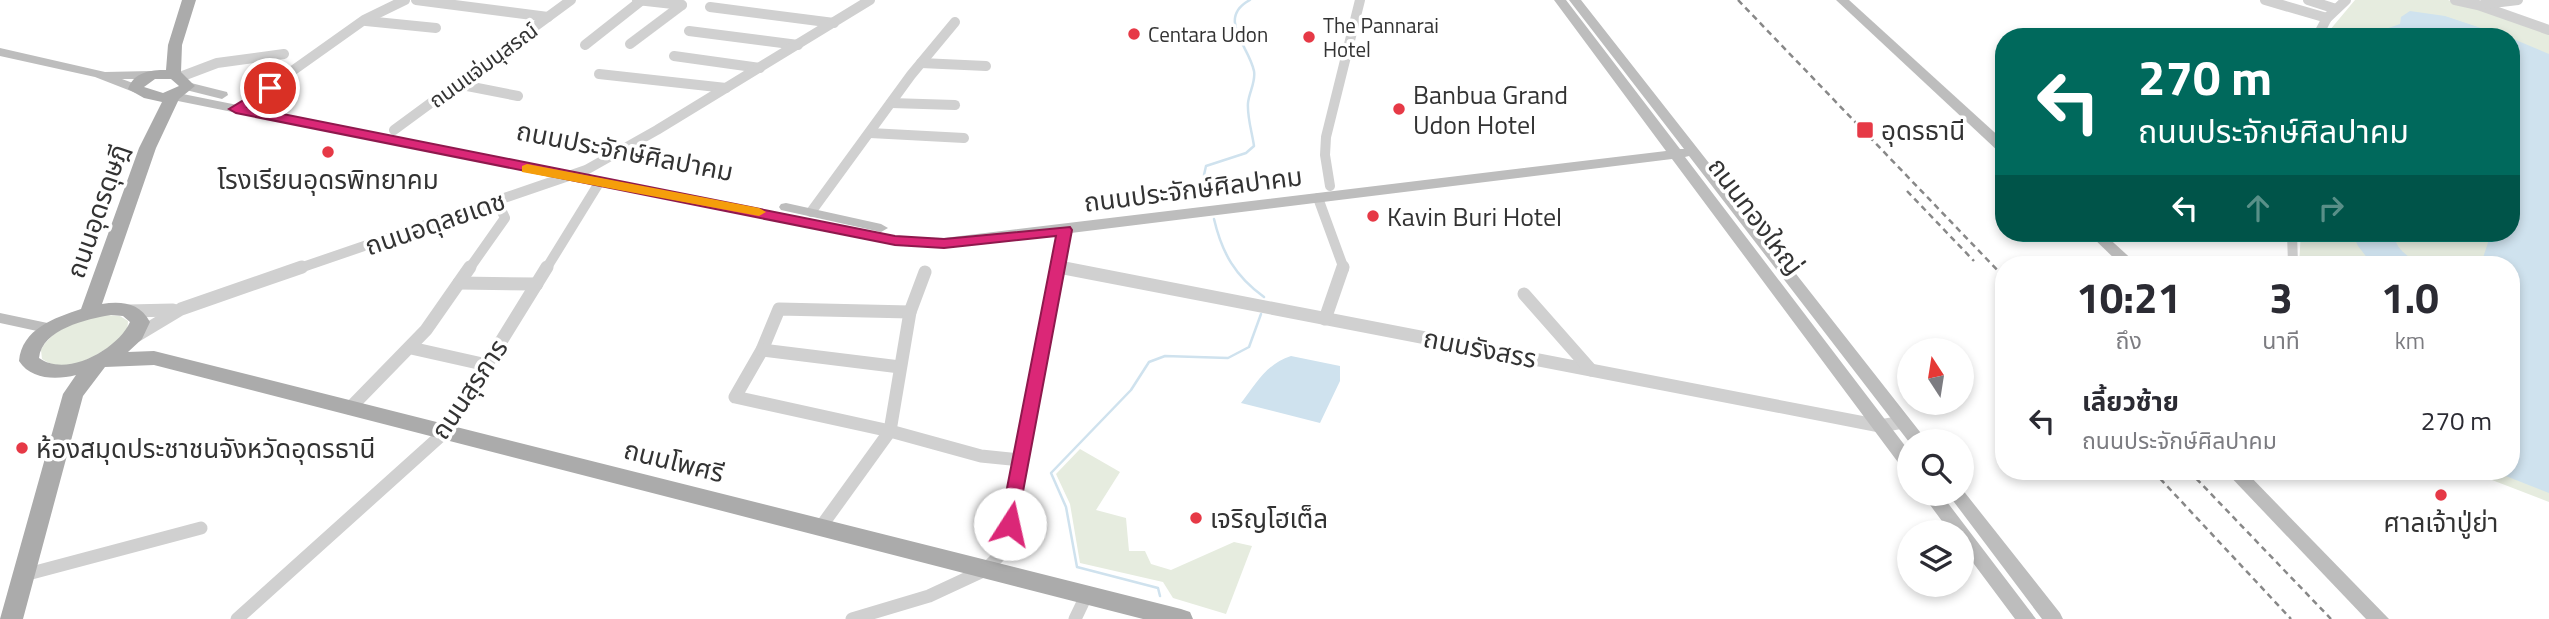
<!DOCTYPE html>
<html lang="th">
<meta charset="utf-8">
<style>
body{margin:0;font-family:"Titillium Web","Noto Sans Thai",sans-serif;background:#f2f2f3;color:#2b2b33;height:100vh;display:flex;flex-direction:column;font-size:26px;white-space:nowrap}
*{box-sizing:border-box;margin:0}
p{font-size:23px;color:#7c7c81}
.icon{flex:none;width:38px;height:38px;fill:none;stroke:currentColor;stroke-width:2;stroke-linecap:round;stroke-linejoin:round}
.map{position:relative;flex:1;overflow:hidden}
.drawer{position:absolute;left:1995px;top:256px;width:525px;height:224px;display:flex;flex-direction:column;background:#fff;border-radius:28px;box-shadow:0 4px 10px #0003}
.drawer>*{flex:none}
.banner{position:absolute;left:1995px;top:28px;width:525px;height:214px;border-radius:28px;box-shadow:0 4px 10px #0003;background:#00695c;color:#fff;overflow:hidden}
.needle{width:46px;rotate:348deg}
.tools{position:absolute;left:1897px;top:338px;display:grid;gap:14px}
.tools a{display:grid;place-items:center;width:77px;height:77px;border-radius:50%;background:#fff;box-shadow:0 4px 10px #0003;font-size:35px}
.pin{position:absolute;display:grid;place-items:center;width:60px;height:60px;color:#fff;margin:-30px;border:4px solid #fff;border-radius:50%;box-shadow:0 2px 7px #0007}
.me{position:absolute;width:77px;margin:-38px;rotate:10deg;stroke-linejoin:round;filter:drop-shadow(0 0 5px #0008)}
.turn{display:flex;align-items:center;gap:24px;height:147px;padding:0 28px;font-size:32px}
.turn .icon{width:91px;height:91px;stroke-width:2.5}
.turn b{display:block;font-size:49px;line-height:60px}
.lanes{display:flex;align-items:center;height:66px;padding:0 28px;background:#0003;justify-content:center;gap:35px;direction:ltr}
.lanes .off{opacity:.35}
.eta{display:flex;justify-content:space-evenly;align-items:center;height:119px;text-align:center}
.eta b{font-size:42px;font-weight:700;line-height:49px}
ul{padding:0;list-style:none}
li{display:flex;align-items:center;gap:21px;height:91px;padding:0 28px}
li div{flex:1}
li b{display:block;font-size:26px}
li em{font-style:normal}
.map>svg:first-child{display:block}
.green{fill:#e6ecdf}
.water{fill:#cfe2ee}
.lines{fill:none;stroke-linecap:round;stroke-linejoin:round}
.stream{stroke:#cfe2ee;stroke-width:2.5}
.street-far1{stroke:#d0d0d0;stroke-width:10}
.street{stroke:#d0d0d0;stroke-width:13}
.secondary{fill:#bdbdbd;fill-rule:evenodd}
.primary{fill:#ababab;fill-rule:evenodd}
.rail{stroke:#888;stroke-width:2.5;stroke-dasharray:6 4.5;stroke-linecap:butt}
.route{fill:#db2777;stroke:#8e194d;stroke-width:2}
.slow{fill:#f59e0b}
.poi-dot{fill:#e63946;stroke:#fff;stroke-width:2.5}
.labels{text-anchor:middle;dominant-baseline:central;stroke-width:7;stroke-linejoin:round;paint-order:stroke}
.far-poi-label{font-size:21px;fill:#333;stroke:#fff;text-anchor:start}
.far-street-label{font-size:21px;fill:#333;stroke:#fff}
.poi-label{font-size:26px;fill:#333;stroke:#fff;text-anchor:start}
.street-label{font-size:26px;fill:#333;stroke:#fff}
</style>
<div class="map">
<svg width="2549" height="619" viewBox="0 0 2549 619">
<rect width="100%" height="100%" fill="#fff"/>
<g class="green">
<polygon points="2355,0 2448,0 2549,32 2549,502 2479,475 2475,471 2511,471 2511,264 2299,264 2301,233 2511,233 2511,37 2324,37"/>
<path d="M106 315 120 316 128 321 127 335C104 350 70 378 42 359L41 350C53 327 81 320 106 315Z"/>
<polygon points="1080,449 1120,472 1096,510 1126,518 1129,551 1145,551 1151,564 1171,570 1234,542 1252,546 1226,614 1173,598 1163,582 1080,563 1070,504 1056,474"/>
</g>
<g class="water">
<polygon points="2410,11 2445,16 2508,37 2373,37 2377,32 2400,24 2401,17"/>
<polygon points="2511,38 2549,54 2549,493 2493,471 2511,471 2511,264 2481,264 2491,233 2511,233"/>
<path d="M2352 233H2394C2395 249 2407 256 2420 264H2372L2358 246Z"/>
<path d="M1291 356 1340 366V381L1320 423 1241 403C1256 384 1266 364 1291 356Z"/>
</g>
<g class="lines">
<g class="stream">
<path d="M1208 192 1204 175 1206 166 1246 153 1254 146C1252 132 1247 117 1248 103 1249 92 1256 82 1254 71 1249 46 1216 18 1250 0"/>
<path d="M1214 219C1222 253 1235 276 1264 297"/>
<polyline points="1160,596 1158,588 1077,567 1066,507 1051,473 1131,390 1149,362 1165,356 1228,358 1249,347 1261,314"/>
</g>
<g class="street-far1">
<polyline points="416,0 548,17"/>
<polyline points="637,0 682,5"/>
<polyline points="2265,0 2327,18"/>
<polyline points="2308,0 2336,9"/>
<polyline points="2455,0 2478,5 2549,30"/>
<polyline points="2484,4 2518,0"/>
<polyline points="710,7 834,23"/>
<polyline points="366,21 436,28"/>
<polyline points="689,31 798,45"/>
<polyline points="2317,37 2327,18 2346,0"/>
<polyline points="630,44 682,5"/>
<polyline points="585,45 642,0"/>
<polyline points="674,56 760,68"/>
<polyline points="921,63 986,66"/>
<polyline points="599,74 726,88"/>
<polyline points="180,77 217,63 284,54"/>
<polyline points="457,84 518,96"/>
<polyline points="250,101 364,20 405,0"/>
<polyline points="891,103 955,105"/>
<polyline points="394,130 571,0"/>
<polyline points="870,133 964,138"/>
<polyline points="1330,186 1325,155 1326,137 1360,0"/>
<polyline points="1318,198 1344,269"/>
<polyline points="811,212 911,75 955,22"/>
<polyline points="2292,233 2293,264"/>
<polyline points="1057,267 1068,269"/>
<polyline points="297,269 586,170 657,130 870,0"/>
<polyline points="469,269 505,218 497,201"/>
<polyline points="546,269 599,183"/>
<polyline points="1057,269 1064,230"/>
</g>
<g class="street">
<polyline points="1059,267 1880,426 1903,422"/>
<polyline points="925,272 910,312 779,309 762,350 735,397 890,431 981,456 1021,460"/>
<polyline points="459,283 537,284"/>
<polyline points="1524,294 1591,370"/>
<polyline points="128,311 173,310"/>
<polyline points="1325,319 1343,267"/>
<polyline points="136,336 181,309 302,267"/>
<polyline points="411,348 487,365"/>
<polyline points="762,350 900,367"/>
<polyline points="350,408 426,330 470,267"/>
<polyline points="820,528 890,431 910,312"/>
<polyline points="24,575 201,528"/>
<polyline points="237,619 445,432 547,267"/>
<polyline points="852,619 929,596 985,570 1005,550 1057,267"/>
<polyline points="1075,619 1087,594"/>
</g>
<g class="secondary">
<polygon points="1554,0 1566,0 1680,149 1684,149 1569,0 1581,0 1924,437 1927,441 1909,442 1689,156 1685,157 1909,451 1909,470 1903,469 1672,159 982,244 944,248 895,245 173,100 167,96 173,92 895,237 944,238 1666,151"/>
<polygon points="1836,0 1849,0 2004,141 2004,153 1999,152"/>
<polygon points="0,48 105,72 151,71 157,75 151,79 122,79 141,86 142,89 136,93 95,77 0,56"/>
<polygon points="187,82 227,92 228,95 222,99 182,89 182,83"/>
<polygon points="786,203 881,224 888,228 881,232 781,210 779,207 781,204"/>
<polygon points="2088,233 2103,233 2137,264 2120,264"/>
<polygon points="0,313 57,325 59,329 51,334 0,323"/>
<polygon points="2225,471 2245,471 2389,619 2366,619"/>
<polygon points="1962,489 2060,613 2063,619 2042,619 1948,494 1962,494"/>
<polygon points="1922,494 1941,494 2036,619 2015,619 1962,548 1962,532 1950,532"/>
</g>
<path class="primary" d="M182 0H196L182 45 181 72 195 86 179 99 156 148 102 304C122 301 140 303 150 322L142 339 128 352 154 351 1181 609 1190 612 1193 619H1143L154 365 105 367 83 396 23 619H0L63 394 76 375C57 380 31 380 19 361 22 329 54 318 81 309L139 148 162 102 144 98 128 89C134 72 150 70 166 70L168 45ZM155 79H171L179 86 163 93 144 87ZM111 315 123 316 130 322C118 349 67 378 39 358 42 329 87 319 111 315Z"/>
<g class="rail">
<polyline points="1738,0 2004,277"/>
<polyline points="1907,191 1974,261"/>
<polyline points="2153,471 2291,619"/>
<polyline points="2189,471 2331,619"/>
</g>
</g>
<polygon class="route" points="270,84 276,88 274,91 248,107 895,236 944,239 1070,227 1072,230 1016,529 1003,529 1000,524 1056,236 944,248 895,245 236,113 229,109"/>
<polygon class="slow" points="527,164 759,208 766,212 759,216 522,172 522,166"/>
<g class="poi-dot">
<circle cx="1134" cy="34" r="7"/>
<circle cx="1309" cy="37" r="7"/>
<circle cx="1399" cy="109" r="7"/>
<rect x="1856" y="121" width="18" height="18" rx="3.5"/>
<circle cx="328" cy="152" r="7"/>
<circle cx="1373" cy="216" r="7"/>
<circle cx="22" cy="448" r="7"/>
<circle cx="2441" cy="495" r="7"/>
<circle cx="1196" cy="518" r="7"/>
</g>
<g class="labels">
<g class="far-poi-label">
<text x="1323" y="25">The Pannarai<tspan x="1323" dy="24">Hotel</tspan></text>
<text x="1148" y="34">Centara Udon</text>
</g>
<g class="far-street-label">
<text transform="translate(483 65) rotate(-36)">ถนนแจ่มนุสรณ์</text>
</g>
<g class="poi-label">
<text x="1413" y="94">Banbua Grand<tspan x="1413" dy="30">Udon Hotel</tspan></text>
<text x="1881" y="130">อุดรธานี</text>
<text x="328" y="179" text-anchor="middle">โรงเรียนอุดรพิทยาคม</text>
<text x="1387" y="216">Kavin Buri Hotel</text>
<text x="36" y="448">ห้องสมุดประชาชนจังหวัดอุดรธานี</text>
<text x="1210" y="518">เจริญโฮเต็ล</text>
<text x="2441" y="522" text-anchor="middle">ศาลเจ้าปู่ย่า</text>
</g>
<g class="street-label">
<text transform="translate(625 151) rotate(11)">ถนนประจักษ์ศิลปาคม</text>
<text transform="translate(1193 189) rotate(-7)">ถนนประจักษ์ศิลปาคม</text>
<text transform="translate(97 211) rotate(-71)">ถนนอุดรดุษฎี</text>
<text transform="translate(1756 216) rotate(53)">ถนนทองใหญ่</text>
<text transform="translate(435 223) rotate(-19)">ถนนอดุลยเดช</text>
<text transform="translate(1480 348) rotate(11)">ถนนรังสรร</text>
<text transform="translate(469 389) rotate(-56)">ถนนสุรการ</text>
<text transform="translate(674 461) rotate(14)">ถนนโพศรี</text>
</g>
</g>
</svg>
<div class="tools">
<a><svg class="needle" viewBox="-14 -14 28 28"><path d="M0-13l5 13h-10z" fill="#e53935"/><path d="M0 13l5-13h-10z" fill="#7c7c81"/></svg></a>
<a><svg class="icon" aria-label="search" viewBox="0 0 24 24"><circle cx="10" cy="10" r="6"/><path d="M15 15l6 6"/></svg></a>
<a><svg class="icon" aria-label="layers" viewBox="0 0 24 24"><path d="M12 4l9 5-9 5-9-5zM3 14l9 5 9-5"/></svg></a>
</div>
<div class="pin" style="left:270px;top:88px;background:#d93025"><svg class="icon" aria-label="arrive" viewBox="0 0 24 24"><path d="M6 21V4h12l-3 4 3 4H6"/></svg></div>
<svg class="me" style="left:1010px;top:524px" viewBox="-20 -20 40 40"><circle r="19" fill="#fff"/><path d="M0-13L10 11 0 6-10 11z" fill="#db2777"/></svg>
<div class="banner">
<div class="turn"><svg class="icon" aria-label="left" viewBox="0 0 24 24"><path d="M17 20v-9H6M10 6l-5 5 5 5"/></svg><div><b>270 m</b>ถนนประจักษ์ศิลปาคม</div></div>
<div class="lanes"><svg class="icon" aria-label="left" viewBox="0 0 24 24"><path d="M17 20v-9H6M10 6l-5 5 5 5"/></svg><svg class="icon off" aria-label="ahead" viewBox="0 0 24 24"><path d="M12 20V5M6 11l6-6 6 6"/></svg><svg class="icon off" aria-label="right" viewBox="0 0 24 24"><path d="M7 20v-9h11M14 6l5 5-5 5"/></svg></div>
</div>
<section class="drawer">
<div class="eta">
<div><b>10:21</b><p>ถึง</p></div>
<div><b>3</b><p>นาที</p></div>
<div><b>1.0</b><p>km</p></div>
</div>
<ul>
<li><svg class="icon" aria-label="left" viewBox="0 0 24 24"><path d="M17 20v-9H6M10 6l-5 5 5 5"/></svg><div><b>เลี้ยวซ้าย</b><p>ถนนประจักษ์ศิลปาคม</p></div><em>270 m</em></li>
</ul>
</section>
</div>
